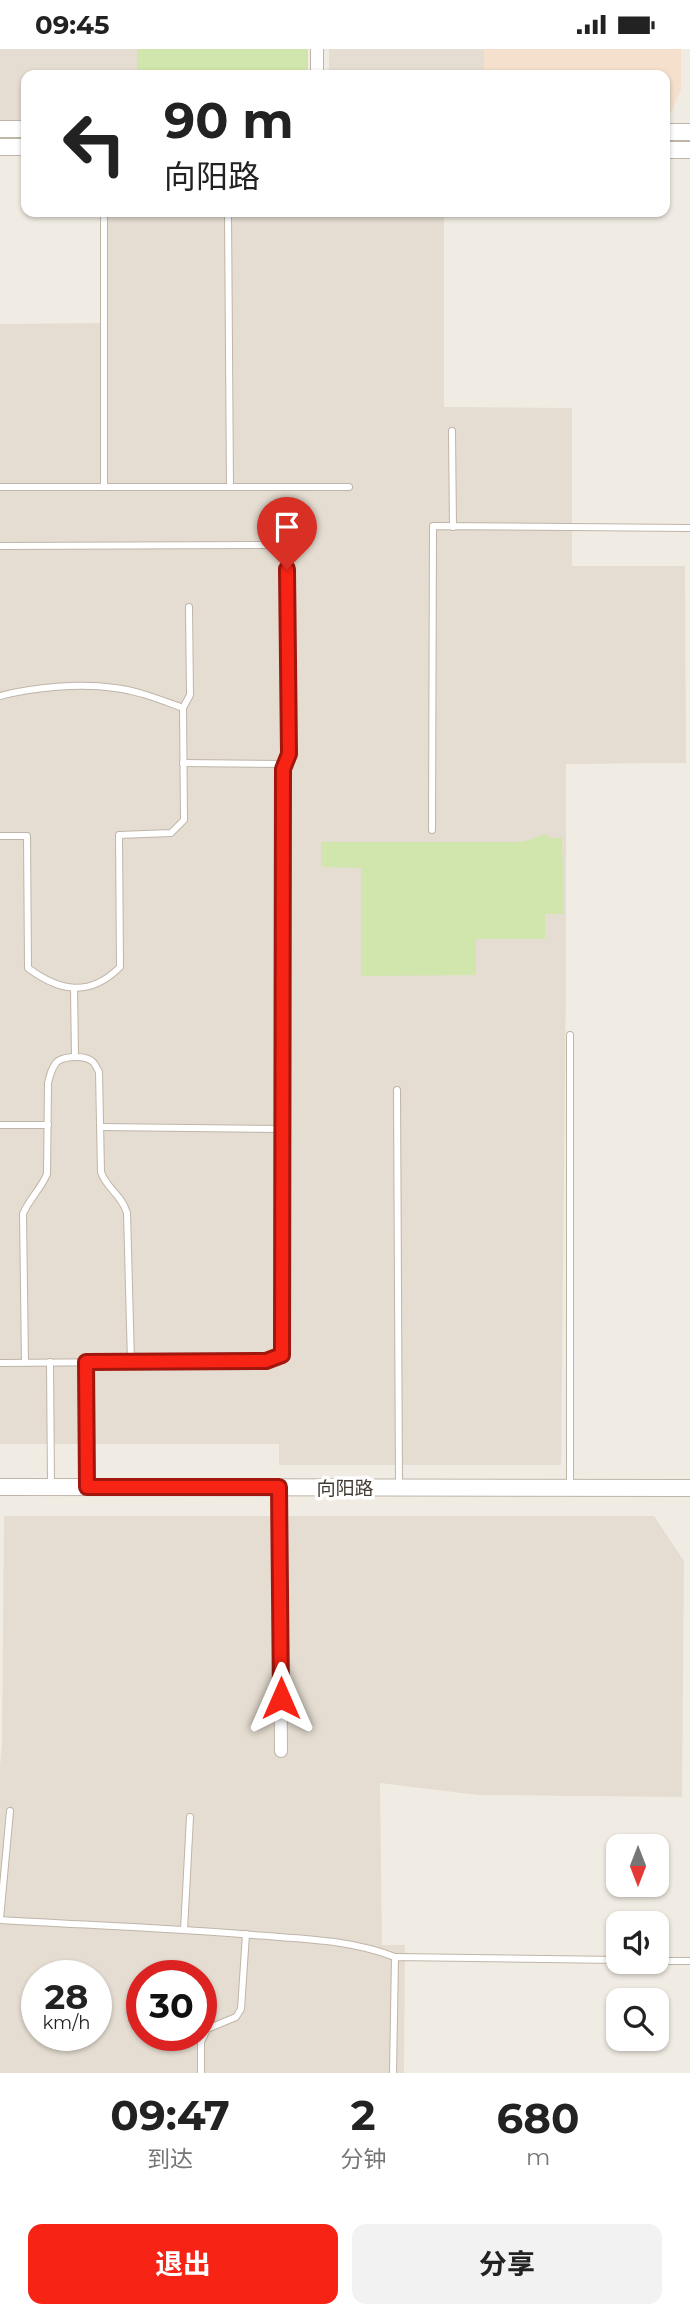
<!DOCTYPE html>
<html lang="zh">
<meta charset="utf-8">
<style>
body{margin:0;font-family:Montserrat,"Noto Sans SC",sans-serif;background:#f2f2f2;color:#222;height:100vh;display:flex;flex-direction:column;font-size:26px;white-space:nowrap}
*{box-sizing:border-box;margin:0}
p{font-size:23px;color:#767676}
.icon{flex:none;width:38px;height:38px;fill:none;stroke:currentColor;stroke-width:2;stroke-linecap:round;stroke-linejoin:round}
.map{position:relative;height:2024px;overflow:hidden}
.drawer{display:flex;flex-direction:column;background:#fff;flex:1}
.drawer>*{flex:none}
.top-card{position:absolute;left:21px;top:21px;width:649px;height:147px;border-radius:14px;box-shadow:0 2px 5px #0004;background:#fff;color:#222;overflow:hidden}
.needle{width:46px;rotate:180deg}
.buttons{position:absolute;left:606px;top:1785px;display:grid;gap:14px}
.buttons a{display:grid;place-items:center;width:63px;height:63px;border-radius:14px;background:#fff;box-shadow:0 2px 5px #0004;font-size:35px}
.speed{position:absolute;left:21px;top:1911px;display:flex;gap:14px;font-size:35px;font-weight:700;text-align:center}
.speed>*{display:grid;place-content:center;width:91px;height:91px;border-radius:50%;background:#fff;box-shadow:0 2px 5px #0004;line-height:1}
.speed small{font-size:18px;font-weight:400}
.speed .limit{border:10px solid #d22;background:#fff;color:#111}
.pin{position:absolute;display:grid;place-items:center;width:60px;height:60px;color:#fff;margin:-72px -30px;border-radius:50% 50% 50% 0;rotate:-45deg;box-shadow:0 0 7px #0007}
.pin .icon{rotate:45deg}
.me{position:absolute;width:77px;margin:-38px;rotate:0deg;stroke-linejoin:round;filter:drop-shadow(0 0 5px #0008)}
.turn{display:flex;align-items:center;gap:24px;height:147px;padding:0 28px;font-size:32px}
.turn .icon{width:91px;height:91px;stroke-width:2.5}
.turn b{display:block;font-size:49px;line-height:60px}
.eta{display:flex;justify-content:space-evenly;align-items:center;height:119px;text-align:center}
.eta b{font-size:42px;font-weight:700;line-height:49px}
.action{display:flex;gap:14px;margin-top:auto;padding:14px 28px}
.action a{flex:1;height:80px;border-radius:14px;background:#f72315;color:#fff;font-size:28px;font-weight:700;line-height:80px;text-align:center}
.action a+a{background:#f2f2f2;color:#222}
.status{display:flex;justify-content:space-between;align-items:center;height:49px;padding:0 35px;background:#fff;direction:ltr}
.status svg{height:19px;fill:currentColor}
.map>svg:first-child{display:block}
.residential{fill:#e5ddd1;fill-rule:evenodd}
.commercial{fill:#f4e0cd}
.green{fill:#d0e6ac}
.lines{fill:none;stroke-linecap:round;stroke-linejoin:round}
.service-casing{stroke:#bfb5a9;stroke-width:8}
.minor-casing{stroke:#bfb5a9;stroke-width:14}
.tertiary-casing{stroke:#bfb5a9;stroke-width:18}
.service{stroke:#fff;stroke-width:6}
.minor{stroke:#fff;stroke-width:12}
.tertiary{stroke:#fff;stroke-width:16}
.route-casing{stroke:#a1170e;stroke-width:18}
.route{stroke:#f72315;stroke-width:12}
.labels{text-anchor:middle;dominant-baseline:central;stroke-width:7;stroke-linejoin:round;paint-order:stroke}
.street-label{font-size:19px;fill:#433b33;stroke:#fff}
</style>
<div class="status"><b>09:45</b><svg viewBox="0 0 49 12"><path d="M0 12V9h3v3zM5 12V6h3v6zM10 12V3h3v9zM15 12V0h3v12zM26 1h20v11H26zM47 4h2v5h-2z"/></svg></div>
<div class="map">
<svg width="690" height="2024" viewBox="0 0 690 2024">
<rect width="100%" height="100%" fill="#f1ece3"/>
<g class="residential">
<polygon points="0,0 137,0 137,26 26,26 26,73 0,73"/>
<rect x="329" y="0" width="155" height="26"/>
<polygon points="107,163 444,163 444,358 572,359 572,517 685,517 686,714 566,715 566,930 561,1416 279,1416 279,1395 0,1395 0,275 107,274"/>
<path d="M4 1467H654L684 1512 682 1748 478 1746 380 1734 382 1896H405L404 2024H0V1716L2 1694ZM37 1927H96V1986H37ZM142 1927H201V1986H142Z"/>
</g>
<polygon class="commercial" points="484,0 681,0 681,41 672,62 665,64 665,26 484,26"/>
<g class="green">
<rect x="137" y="0" width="171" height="26"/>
<polygon points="546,785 550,789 562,789 564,865 545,865 545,890 476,890 476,926 361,927 361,819 321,818 321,793 522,793"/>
</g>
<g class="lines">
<defs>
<g id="service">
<polyline points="228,163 230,438"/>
<polyline points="452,382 453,478"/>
<polyline points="0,438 349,438"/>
<polyline points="104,438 104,163"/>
<polyline points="0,497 287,496 289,705 283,720 282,1306 266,1312 0,1314"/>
<path d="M0 647C34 638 80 634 115 639 139 642 161 651 183 659L184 771 171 784 119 786 120 918C90 948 60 943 28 919L27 787H0"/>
<polyline points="183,659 190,646 189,558"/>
<polyline points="183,714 285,715"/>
<polyline points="432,781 433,477 690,479"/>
<polyline points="74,939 75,1008"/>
<polyline points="570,986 570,1437"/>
<polyline points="397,1041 399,1437"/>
<polyline points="0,1076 48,1076"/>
<polyline points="100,1078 283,1080"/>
<path d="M25 1313 23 1165C29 1150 41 1140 47 1125L48 1034C50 1026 52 1017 58 1012 66 1007 86 1006 93 1013 96 1016 97 1020 99 1023L101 1123C106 1139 122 1146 127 1164L131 1313"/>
<polyline points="50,1313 51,1437"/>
<polyline points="86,1313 87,1437"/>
<polyline points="0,1870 10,1762"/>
<path d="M0 1871C84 1876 169 1879 253 1886 301 1890 349 1890 395 1908"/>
<polyline points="184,1881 190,1768"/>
<polyline points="656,1912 690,1912"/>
<polyline points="201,2024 201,1993 207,1980 236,1968 241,1960 246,1885"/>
<polyline points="393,2024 395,1908 618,1911"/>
</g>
<g id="minor">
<polyline points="317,26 317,0"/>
<polyline points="279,1439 281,1702"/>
</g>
<g id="tertiary">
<polyline points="0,80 26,80"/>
<polyline points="665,83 690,83"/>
<polyline points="0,98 26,98"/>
<polyline points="665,101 690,101"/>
<polyline points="0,1438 690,1439"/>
</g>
</defs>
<use href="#service" class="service-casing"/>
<use href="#minor" class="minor-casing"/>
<use href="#tertiary" class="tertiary-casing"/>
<use href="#service" class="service"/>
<use href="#minor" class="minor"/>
<use href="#tertiary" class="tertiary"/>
</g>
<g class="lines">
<defs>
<polyline id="route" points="281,1649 279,1438 87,1438 86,1313 266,1312 282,1306 283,720 289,705 287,520"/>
</defs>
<use href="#route" class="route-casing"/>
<use href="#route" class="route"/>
</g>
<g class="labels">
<g class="street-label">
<text x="345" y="1439">向阳路</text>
</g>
</g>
</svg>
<div class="buttons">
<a><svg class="needle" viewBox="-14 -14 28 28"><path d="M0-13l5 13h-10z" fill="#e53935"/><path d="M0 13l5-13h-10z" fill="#767676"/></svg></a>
<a><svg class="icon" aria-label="sound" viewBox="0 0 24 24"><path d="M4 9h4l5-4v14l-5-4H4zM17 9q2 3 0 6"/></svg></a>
<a><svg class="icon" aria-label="search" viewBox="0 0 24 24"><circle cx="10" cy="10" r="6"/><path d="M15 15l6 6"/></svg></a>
</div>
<div class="speed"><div>28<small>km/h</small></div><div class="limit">30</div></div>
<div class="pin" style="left:287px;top:520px;background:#d93025"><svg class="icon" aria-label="arrive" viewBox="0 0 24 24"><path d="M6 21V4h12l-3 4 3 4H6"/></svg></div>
<svg class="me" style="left:281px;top:1649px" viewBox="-20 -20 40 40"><path d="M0-17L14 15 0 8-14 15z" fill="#f72315" stroke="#fff" stroke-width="4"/></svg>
<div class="top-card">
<div class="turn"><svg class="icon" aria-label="left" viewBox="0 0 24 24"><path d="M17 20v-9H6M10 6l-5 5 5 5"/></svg><div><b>90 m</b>向阳路</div></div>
</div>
</div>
<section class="drawer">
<div class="eta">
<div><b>09:47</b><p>到达</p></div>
<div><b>2</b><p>分钟</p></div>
<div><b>680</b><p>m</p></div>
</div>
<div class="action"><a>退出</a><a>分享</a></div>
</section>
